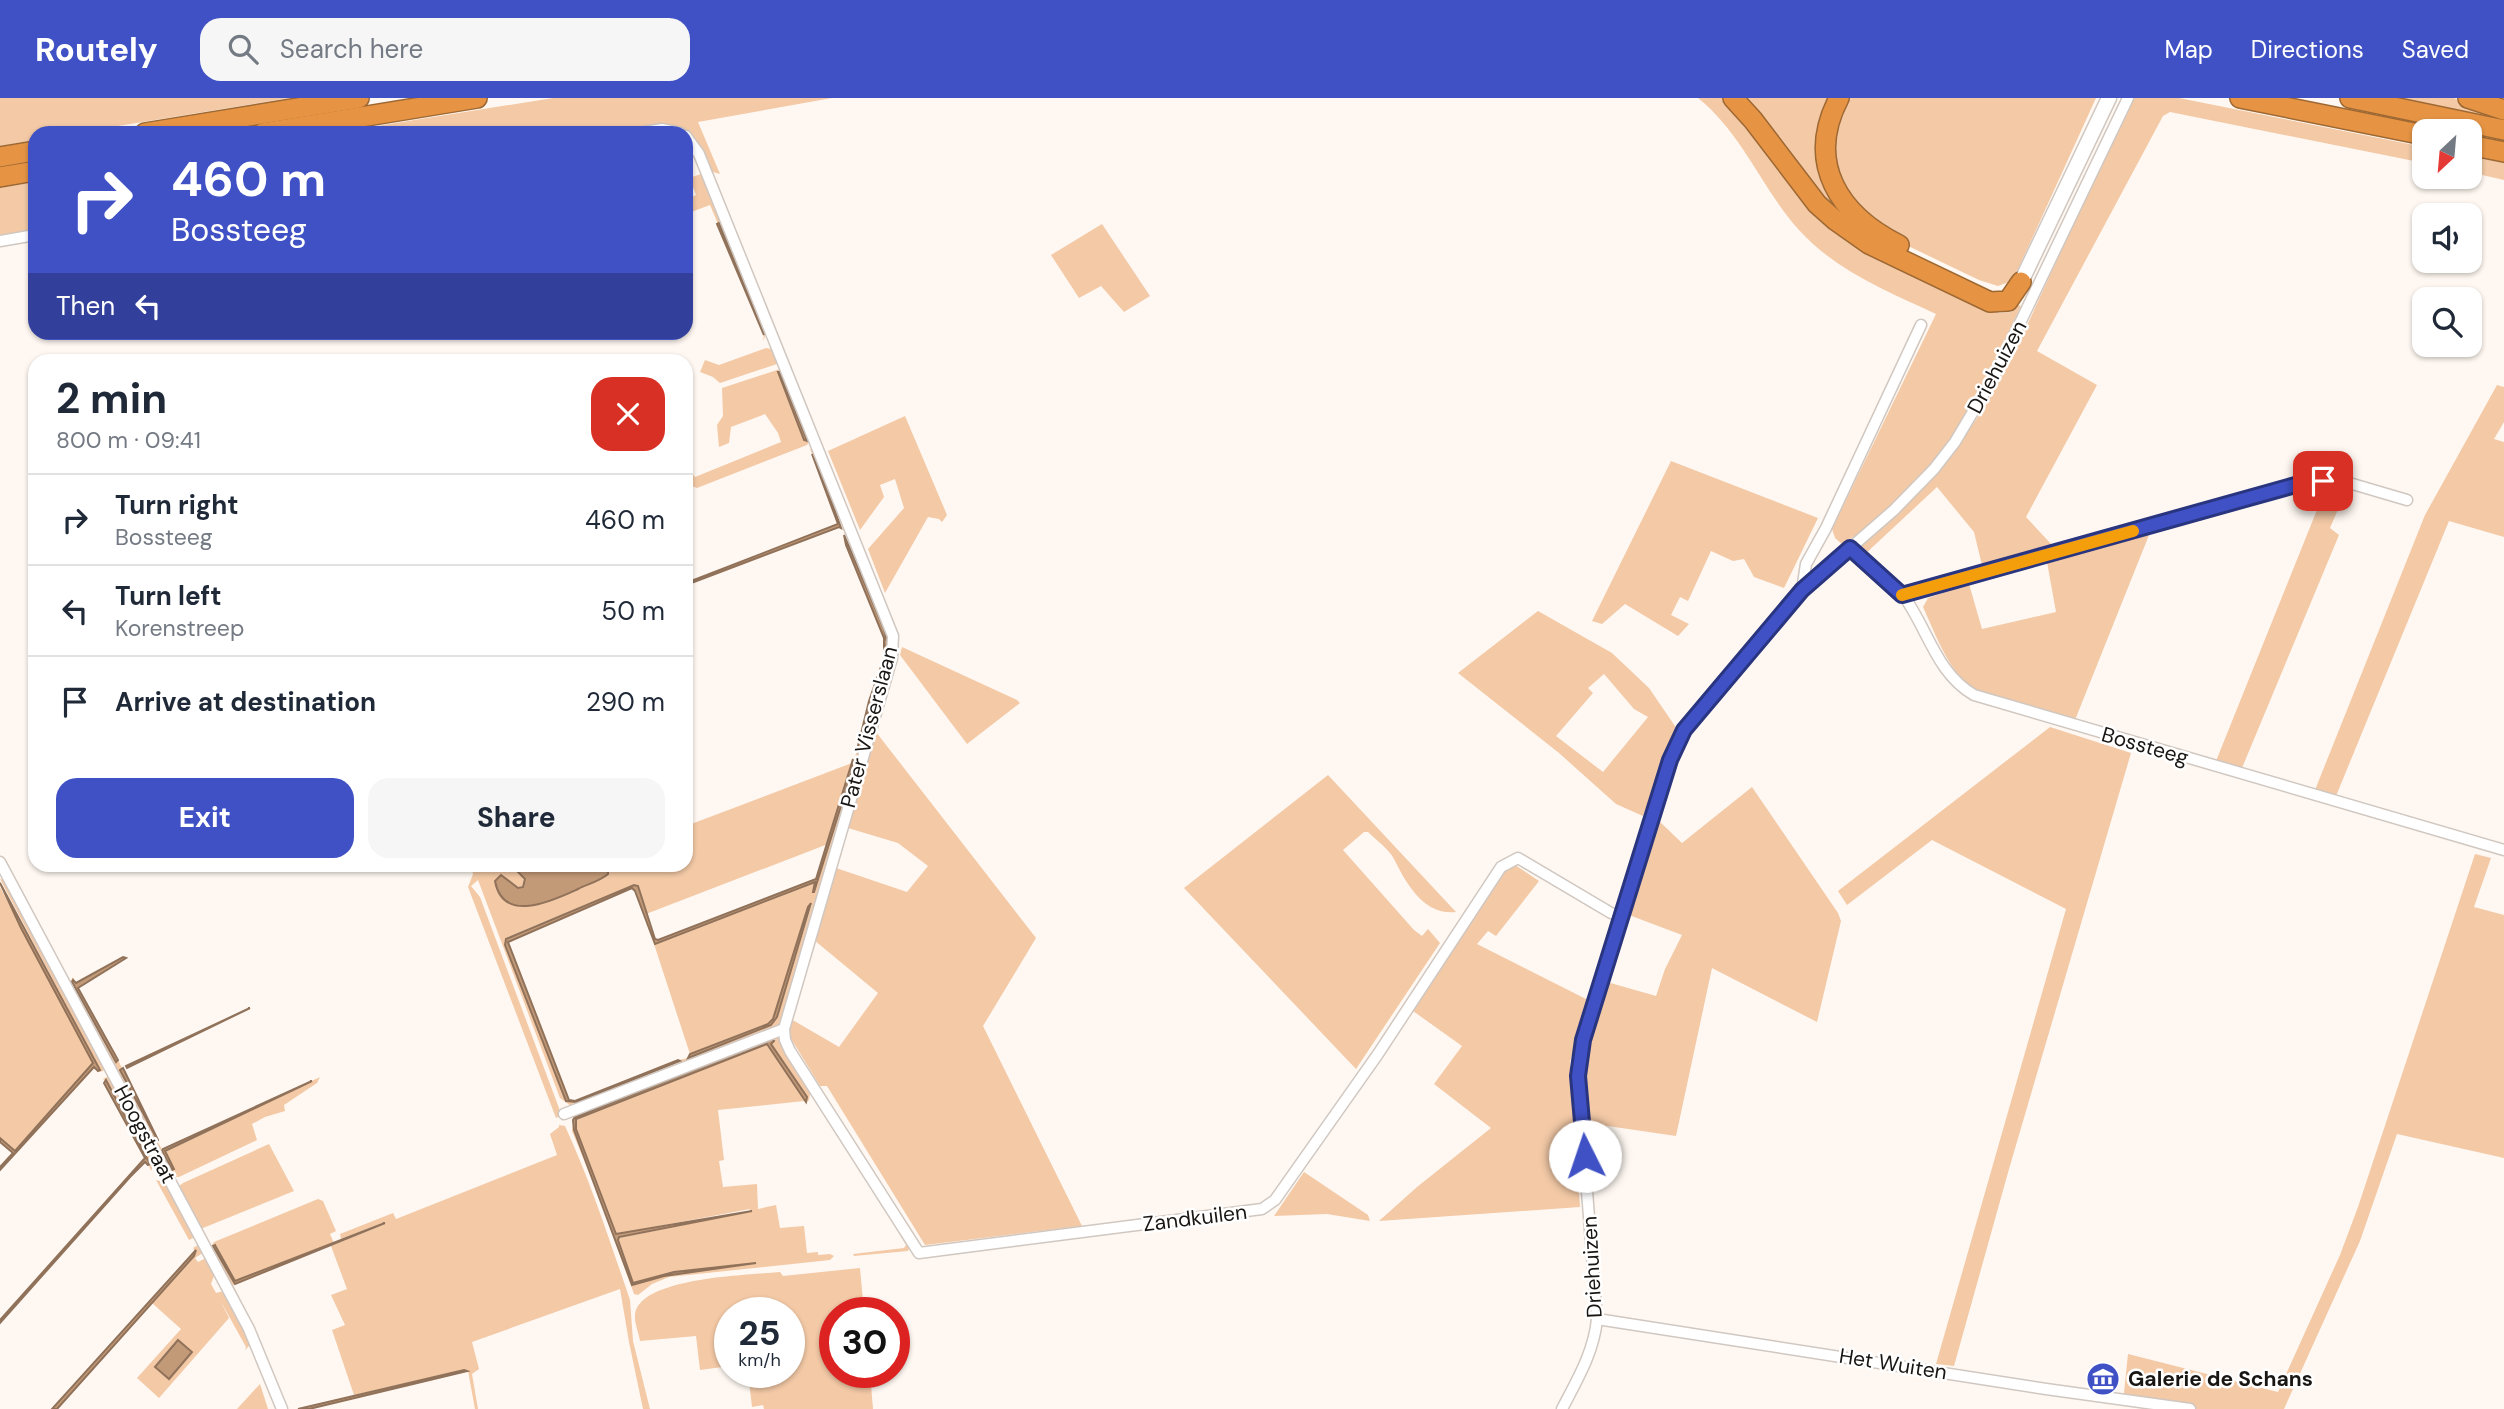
<!DOCTYPE html>
<meta charset="utf-8">
<style>
body{margin:0;font-family:"DM Sans",sans-serif;background:#f6f6f7;color:#1f2937;height:100vh;display:flex;flex-direction:column;font-size:26px;white-space:nowrap}
*{box-sizing:border-box;margin:0}
p{font-size:23px;color:#747a83}
.icon{flex:none;width:38px;height:38px;fill:none;stroke:currentColor;stroke-width:2;stroke-linecap:round;stroke-linejoin:round}
.map{position:relative;flex:1;overflow:hidden}
.drawer{position:absolute;left:28px;top:256px;width:665px;height:518px;display:flex;flex-direction:column;background:#fff;border-radius:21px;box-shadow:0 2px 5px #0004}
.drawer>*{flex:none}
.guide{position:absolute;left:28px;top:28px;width:665px;height:214px;border-radius:21px;box-shadow:0 2px 5px #0004;background:#3f51c4;color:#fff;overflow:hidden}
.needle{width:46px;rotate:206deg}
.tools{position:absolute;left:2412px;top:21px;display:grid;gap:14px}
.tools a{display:grid;place-items:center;width:70px;height:70px;border-radius:14px;background:#fff;box-shadow:0 2px 5px #0004;font-size:35px}
.speed{position:absolute;left:714px;top:1199px;display:flex;gap:14px;font-size:35px;font-weight:700;text-align:center}
.speed>*{display:grid;place-content:center;width:91px;height:91px;border-radius:50%;background:#fff;box-shadow:0 2px 5px #0004;line-height:1}
.speed small{font-size:18px;font-weight:400}
.speed .limit{border:10px solid #d22;background:#fff;color:#111}
.pin{position:absolute;display:grid;place-items:center;width:60px;height:60px;color:#fff;margin:-30px;border-radius:14px;box-shadow:0 4px 10px #0006}
.me{position:absolute;width:77px;margin:-38px;rotate:356deg;stroke-linejoin:round;filter:drop-shadow(0 0 5px #0008)}
.turn{display:flex;align-items:center;gap:24px;height:147px;padding:0 28px;font-size:32px}
.turn .icon{width:91px;height:91px;stroke-width:2.5}
.turn b{display:block;font-size:49px;line-height:60px}
.then{display:flex;align-items:center;height:66px;padding:0 28px;background:#0003;gap:14px;font-size:26px}
.round{display:grid;place-items:center;flex:none;width:74px;height:74px;border-radius:21px;background:#f6f6f7}
.summary{display:flex;align-items:center;justify-content:space-between;height:119px;padding:0 28px}
h1{font-size:42px;font-weight:700;line-height:52px}
.primary-button{display:flex;gap:14px;margin-top:auto;padding:14px 28px}
.primary-button a{flex:1;height:80px;border-radius:21px;background:#3f51c4;color:#fff;font-size:28px;font-weight:700;line-height:80px;text-align:center}
.primary-button a+a{background:#f6f6f7;color:#1f2937}
ul{padding:0;list-style:none}
li{display:flex;align-items:center;gap:21px;height:91px;padding:0 28px;border-top:2px solid #e0e1e3}
li div{flex:1}
li b{display:block;font-size:26px}
li em{font-style:normal}
header{display:flex;align-items:center;gap:42px;box-sizing:border-box;height:98px;padding:0 35px;background:#3f51c4;color:#fff}
header strong{font-size:33px}
nav{display:flex;gap:38px;margin-inline-start:auto;font-size:24px}
.search{width:490px;height:63px;background:#f6f6f7;display:flex;align-items:center;gap:18px;box-sizing:border-box;padding:0 24px;border-radius:21px;color:#747a83;font-size:26px}
.map>svg:first-child{display:block}
.green{fill:#f3c9a6;fill-rule:evenodd}
.water{fill:#c39a78;stroke:#90725a;stroke-width:2}
.lines{fill:none;stroke-linecap:round;stroke-linejoin:round}
.street-casing{stroke:#d0c7c0;stroke-width:13}
.secondary-casing{stroke:#d0c7c0;stroke-width:17}
.highway-casing{stroke:#9e6833;stroke-width:22}
.street{stroke:#fff;stroke-width:10}
.secondary{stroke:#fff;stroke-width:14}
.highway{stroke:#e69444;stroke-width:19}
.route-casing{stroke:#29357f;stroke-width:18}
.route{stroke:#3f51c4;stroke-width:12}
.slow{stroke:#f59e0b;stroke-width:12}
.labels{text-anchor:middle;dominant-baseline:central;stroke-width:5;stroke-linejoin:round;paint-order:stroke}
.street-label{font-size:21px;fill:#181513;stroke:#fff}
.poi-label{font-size:21px;font-weight:bold;fill:#181513;stroke:#fff;text-anchor:start}
</style>
<header>
<strong>Routely</strong>
<div class="search"><svg class="icon" aria-label="search" viewBox="0 0 24 24"><circle cx="10" cy="10" r="6"/><path d="M15 15l6 6"/></svg>Search here</div>
<nav><a>Map</a><a>Directions</a><a>Saved</a></nav>
</header>
<div class="map">
<svg width="2504" height="1311" viewBox="0 0 2504 1311">
<rect width="100%" height="100%" fill="#fff8f2"/>
<g class="green">
<polygon points="0,0 289,0 75,35 35,35 35,42 0,48"/>
<polygon points="553,0 832,0 698,24 720,76 710,73 699,49 664,27 620,35 333,35"/>
<path d="M1698 0H1726L1796 87 1959 196 1999 215 2011 214 2018 207 2021 208 1969 318 1934 364 1905 397 1861 434 1842 446 1835 440 1832 431 1936 216C1887 193 1836 173 1799 132 1762 91 1742 35 1698 0Z"/>
<polygon points="1737,0 1834,0 1825,20 1849,119 1842,123"/>
<polygon points="1844,0 2096,0 2015,178 2009,184 1998,188 1979,182 1902,145 1843,96 1830,35"/>
<path d="M2133 0H2179L2424 49V65L2170 14 2163 18 2037 253 2097 287 2026 419 2052 447 1982 467 1974 434 1937 389 1863 458 1861 452 1863 445C1903 410 1941 373 1971 329 2002 285 2023 236 2045 188 2074 125 2103 62 2133 0Z"/>
<polygon points="2397,0 2454,0 2502,22"/>
<polygon points="2469,58 2504,65 2504,82 2469,74"/>
<polygon points="701,76 768,232 763,243 764,237 759,223 710,107 686,116 686,102 696,97 692,86 686,88 686,81"/>
<polygon points="35,84 35,134 0,140 0,90"/>
<polygon points="1102,126 1150,198 1124,214 1101,188 1079,200 1051,157"/>
<polygon points="766,250 776,252 779,263 777,266 720,285 713,279 700,274 705,262 719,267"/>
<polygon points="780,271 810,343 807,347 697,390 686,386 686,368 695,379 781,344 778,335 765,316 731,329 729,345 719,349 717,327 723,318 722,290"/>
<polygon points="2497,287 2504,289 2504,324 2494,341 2504,344 2504,439 2449,423 2336,698 2315,692 2425,417"/>
<polygon points="905,318 947,417 942,424 939,421 928,419 885,495 868,451 904,410 895,381 880,387 884,399 860,432 828,353"/>
<polygon points="810,351 814,352 887,527 891,550 781,925 778,929 571,1008 560,1000 478,782 471,788 480,799 559,1010 560,1018 556,1020 468,789 473,776 471,767 529,767 521,770 525,786 518,790 512,787 496,790 502,798 510,804 604,767 686,766 686,728 852,665 828,746 646,816 638,789 633,787 508,839 506,851 566,1003 577,1004 679,965 679,962 692,959 771,927 777,919 812,806 808,809 773,921 768,926 690,956 654,846 815,784 813,795 884,565 881,564 887,544 873,504"/>
<polygon points="1671,363 1818,420 1784,490 1754,479 1744,461 1733,463 1711,453 1688,503 1680,499 1671,517 1689,526 1678,538 1625,506 1602,526 1592,523"/>
<polygon points="2330,391 2345,395 2330,430 2339,437 2242,670 2216,663 2325,392"/>
<path d="M2149 437 2075 622C2046 614 1982 602 1962 581 1944 561 1934 533 1923 509L1928 500 1969 486 1982 531 2056 514 2047 464Z"/>
<path d="M1538 513 1612 555 1649 590 1677 631 1643 718 1616 706 1559 655 1458 575ZM1604 576 1634 611 1648 619 1603 674 1556 638 1593 595 1588 590Z"/>
<polygon points="902,549 1017,602 1020,605 967,646 900,557"/>
<polygon points="2050,629 2131,655 2009,1071 1954,1268 1936,1266 2066,811 1932,742 1847,807 1838,793"/>
<polygon points="876,634 1036,840 983,928 1082,1128 925,1147 827,988 820,988 787,934 791,921 839,949 878,895 814,842 836,770 907,794 928,768 898,745 848,730"/>
<path d="M1328 677 1456 814C1424 818 1406 785 1394 761 1389 751 1376 742 1368 734H1364L1343 752 1414 832 1422 838 1428 831 1440 845 1356 971 1184 790Z"/>
<polygon points="1752,689 1838,815 1841,823 1817,924 1712,870 1676,1038 1587,1025 1583,979 1585,958 1607,884 1656,898 1665,871 1682,837 1629,817 1659,723 1682,745"/>
<polygon points="2475,756 2491,760 2474,809 2504,817 2504,1060 2397,1036 2360,1143 2284,1311 2176,1311 2123,1304 2128,1256 2278,1294 2340,1157 2358,1109"/>
<polygon points="1515,767 1539,783 1496,838 1488,833 1477,846 1588,902 1570,964 1580,1109 1379,1123 1417,1089 1491,1030 1434,986 1462,948 1413,913 1506,769"/>
<polygon points="0,781 5,782 105,969 103,973 99,974 100,971"/>
<polygon points="0,789 93,965 15,1053 0,1040"/>
<polygon points="73,879 116,964 118,962 122,970 157,1043 174,1071 165,1054 320,979 317,985 284,1007 285,1013 265,1019 252,1026 257,1042 179,1079 172,1079 69,886"/>
<path d="M776 937 781 941 811 990 809 1002 806 1005 804 1003 718 1012 724 1062 719 1063 723 1089 757 1086 758 1111 776 1107 780 1130 804 1128 807 1155 818 1154V1157L830 1156 834 1158 830 1162 669 1179 652 1186 638 1197 634 1196 599 1098 572 1033 573 1018ZM774 941 771 946 807 999 794 986 767 946 576 1021V1031L616 1136 750 1111 749 1114 618 1140 633 1185 674 1174 756 1165 664 1178 632 1187 574 1032 572 1026 575 1019Z"/>
<polygon points="107,979 111,980 155,1063 151,1073 139,1040 109,987 103,981"/>
<path d="M559 1027 565 1028C589 1080 607 1135 626 1190L630 1202 633 1243 650 1311H643L629 1244 620 1191 472 1244 479 1271 472 1276 478 1311H475L468 1273 464 1272 354 1297 332 1232 345 1227 331 1197 347 1191 331 1148 385 1126 341 1141 340 1136 393 1115 396 1121 557 1057 550 1036 559 1029Z"/>
<polygon points="269,1046 294,1093 203,1130 199,1129 178,1089 183,1085"/>
<polygon points="1304,1074 1368,1117 1370,1123 1327,1116 1274,1118"/>
<polygon points="156,1082 166,1085 194,1136 193,1140 189,1142"/>
<polygon points="318,1101 323,1103 336,1133 330,1136 334,1145 235,1183 216,1147 214,1148 235,1186 233,1187 245,1211 243,1211 210,1150 214,1144"/>
<polygon points="892,1123 895,1123 910,1147 908,1153 854,1158 853,1156 904,1150 906,1147"/>
<polygon points="198,1147 204,1154 195,1160 198,1164 204,1161 207,1162 215,1175 211,1186 216,1195 224,1193 251,1246 245,1252 246,1249 220,1202 229,1220 159,1300 137,1280 181,1231 152,1205 196,1155 193,1150"/>
<path d="M860 1170 864 1214H835V1274H870L873 1311H764L763 1307 752 1309 748 1274H789V1214H730V1268L700 1272 696 1238 640 1243C639 1236 634 1224 635 1217 638 1179 751 1177 780 1174L783 1178Z"/>
<polygon points="260,1286 268,1311 237,1311"/>
</g>
<g class="water">
<polygon points="719,125 759,223 764,237 717,126"/>
<polygon points="778,274 780,274 807,343 804,342"/>
<polygon points="812,356 828,393 841,430 839,429 686,487 686,485 838,426"/>
<polygon points="844,437 884,531 887,544 885,556 884,555 884,540 846,447"/>
<polygon points="883,563 884,564 857,652 869,603"/>
<polygon points="853,661 851,676 814,794 813,794 815,784 655,846 635,793 632,790 508,844 569,1002 575,1003 678,962 680,963 577,1004 566,1003 505,847 506,841 634,787 638,788 655,841 658,842 816,781"/>
<path d="M529 766 604 767 608 771V776C600 783 588 786 578 791 554 802 503 827 495 783L501 777 518 790 523 789 525 781 518 774 521 770Z"/>
<polygon points="0,785 100,972 98,973 94,969 0,1072 0,1069 13,1055 0,1044 0,1040 15,1053 93,965 21,830"/>
<polygon points="811,805 777,919 771,927 688,960 690,956 768,926 773,921 808,809"/>
<polygon points="123,859 126,860 78,890 118,962 116,964 72,884 73,882 76,885"/>
<polygon points="250,910 127,970 126,968"/>
<polygon points="772,941 774,943 771,946 807,999 806,1004 767,946 576,1021 576,1031 616,1136 752,1113 619,1139 618,1142 633,1185 674,1174 756,1165 664,1178 632,1187 574,1032 573,1022 575,1019"/>
<polygon points="123,970 158,1042 158,1043 120,972"/>
<polygon points="106,982 150,1066 148,1067 145,1064 130,1079 0,1225 0,1222 145,1060 104,985"/>
<polygon points="312,983 165,1053 174,1071 172,1072 162,1053 163,1051"/>
<polygon points="385,1125 235,1186 213,1148 215,1147 235,1183"/>
<polygon points="196,1152 194,1158 57,1311 52,1311"/>
<polygon points="178,1242 192,1254 169,1281 155,1269"/>
<polygon points="464,1272 467,1273 309,1311 298,1311"/>
</g>
<g class="lines">
<defs>
<g id="street">
<polyline points="639,35 662,31 680,35"/>
<polyline points="686,38 699,56 893,538 892,560 784,931 785,942 790,953 919,1155 1262,1111 1275,1102 1378,956 1501,769 1518,760 1611,815 1622,818"/>
<polyline points="0,143 35,137"/>
<path d="M1850 450C1867 465 1889 480 1903 497 1928 531 1936 575 1974 597L2504 752"/>
<polyline points="1802,492 1806,466 1826,430 1921,227"/>
<polyline points="1902,497 2306,384 2339,382 2407,402"/>
<polyline points="0,764 249,1231 282,1311"/>
<polyline points="564,1016 784,931"/>
<polyline points="1597,1221 2046,1291 2190,1311"/>
<path d="M1562 1311C1577 1282 1594 1254 1597 1221L1578 978 1580 958 1670 662 1684 632 1802 492 1894 412 1934 371 1955 344 1996 275 2128 0"/>
</g>
<polyline id="secondary" points="2021,184 2109,0"/>
<g id="highway">
<polyline points="1733,0 1753,22 1817,106 1835,122 1869,146 1990,204 2008,203 2021,184"/>
<path d="M1839 0C1805 65 1839 117 1899 147"/>
<polyline points="2240,0 2424,37"/>
<polyline points="2350,0 2504,32"/>
<polyline points="2468,0 2504,12"/>
<polyline points="145,35 359,0"/>
<polyline points="263,35 477,0"/>
<polyline points="2469,47 2504,54"/>
<polyline points="0,59 35,53"/>
<polyline points="0,79 35,73"/>
</g>
</defs>
<use href="#street" class="street-casing"/>
<use href="#secondary" class="secondary-casing"/>
<use href="#highway" class="highway-casing"/>
<use href="#street" class="street"/>
<use href="#secondary" class="secondary"/>
<use href="#highway" class="highway"/>
</g>
<g class="lines">
<defs>
<polyline id="route" points="1585,1058 1578,978 1583,942 1670,662 1684,632 1802,492 1850,450 1902,497 2306,384 2323,383"/>
</defs>
<use href="#route" class="route-casing"/>
<use href="#route" class="route"/>
<polyline class="slow" points="1902,497 2133,433"/>
</g>
<defs>
<symbol id="museum-disc" viewBox="-11 -11 22 22"><circle r="9.5" fill="#3f51c4" stroke="#fff"/><path d="M0-6L6-3V-2H-6V-3ZM-5-1h2V3h-2ZM-1-1h2V3h-2ZM3-1h2V3H3ZM-6 4H6V6H-6Z" fill="#fff"/></symbol>
</defs>
<g fill-rule="evenodd">
<use href="#museum-disc" x="2084" y="1262" width="38" height="38"/>
</g>
<g class="labels">
<g class="street-label">
<text transform="translate(1997 269) rotate(-62)">Driehuizen</text>
<text transform="translate(869 629) rotate(-75)">Pater Visserslaan</text>
<text transform="translate(2145 648) rotate(16)">Bossteeg</text>
<text transform="translate(145 1036) rotate(62)">Hoogstraat</text>
<text transform="translate(1195 1120) rotate(-7)">Zandkuilen</text>
<text transform="translate(1592 1169) rotate(-93)">Driehuizen</text>
<text transform="translate(1893 1266) rotate(9)">Het Wuiten</text>
</g>
<g class="poi-label">
<text x="2128" y="1281">Galerie de Schans</text>
</g>
</g>
</svg>
<div class="tools">
<a><svg class="needle" viewBox="-14 -14 28 28"><path d="M0-13l5 13h-10z" fill="#e53935"/><path d="M0 13l5-13h-10z" fill="#747a83"/></svg></a>
<a><svg class="icon" aria-label="sound" viewBox="0 0 24 24"><path d="M4 9h4l5-4v14l-5-4H4zM17 9q2 3 0 6"/></svg></a>
<a><svg class="icon" aria-label="search" viewBox="0 0 24 24"><circle cx="10" cy="10" r="6"/><path d="M15 15l6 6"/></svg></a>
</div>
<div class="speed"><div>25<small>km/h</small></div><div class="limit">30</div></div>
<div class="pin" style="left:2323px;top:383px;background:#d93025"><svg class="icon" aria-label="arrive" viewBox="0 0 24 24"><path d="M6 21V4h12l-3 4 3 4H6"/></svg></div>
<svg class="me" style="left:1585px;top:1058px" viewBox="-20 -20 40 40"><circle r="19" fill="#fff"/><path d="M0-13L10 11 0 6-10 11z" fill="#3f51c4"/></svg>
<div class="guide">
<div class="turn"><svg class="icon" aria-label="right" viewBox="0 0 24 24"><path d="M7 20v-9h11M14 6l5 5-5 5"/></svg><div><b>460 m</b>Bossteeg</div></div>
<div class="then">Then<svg class="icon" aria-label="left" viewBox="0 0 24 24"><path d="M17 20v-9H6M10 6l-5 5 5 5"/></svg></div>
</div>
<section class="drawer">
<div class="summary"><div><h1>2 min</h1><p>800 m · 09:41</p></div><a class="round" style="background:#d93025;color:#fff"><svg class="icon" aria-label="close" viewBox="0 0 24 24"><path d="M6 6l12 12M18 6L6 18"/></svg></a></div>
<ul>
<li><svg class="icon" aria-label="right" viewBox="0 0 24 24"><path d="M7 20v-9h11M14 6l5 5-5 5"/></svg><div><b>Turn right</b><p>Bossteeg</p></div><em>460 m</em></li>
<li><svg class="icon" aria-label="left" viewBox="0 0 24 24"><path d="M17 20v-9H6M10 6l-5 5 5 5"/></svg><div><b>Turn left</b><p>Korenstreep</p></div><em>50 m</em></li>
<li><svg class="icon" aria-label="arrive" viewBox="0 0 24 24"><path d="M6 21V4h12l-3 4 3 4H6"/></svg><div><b>Arrive at destination</b></div><em>290 m</em></li>
</ul>
<div class="primary-button"><a>Exit</a><a>Share</a></div>
</section>
</div>
